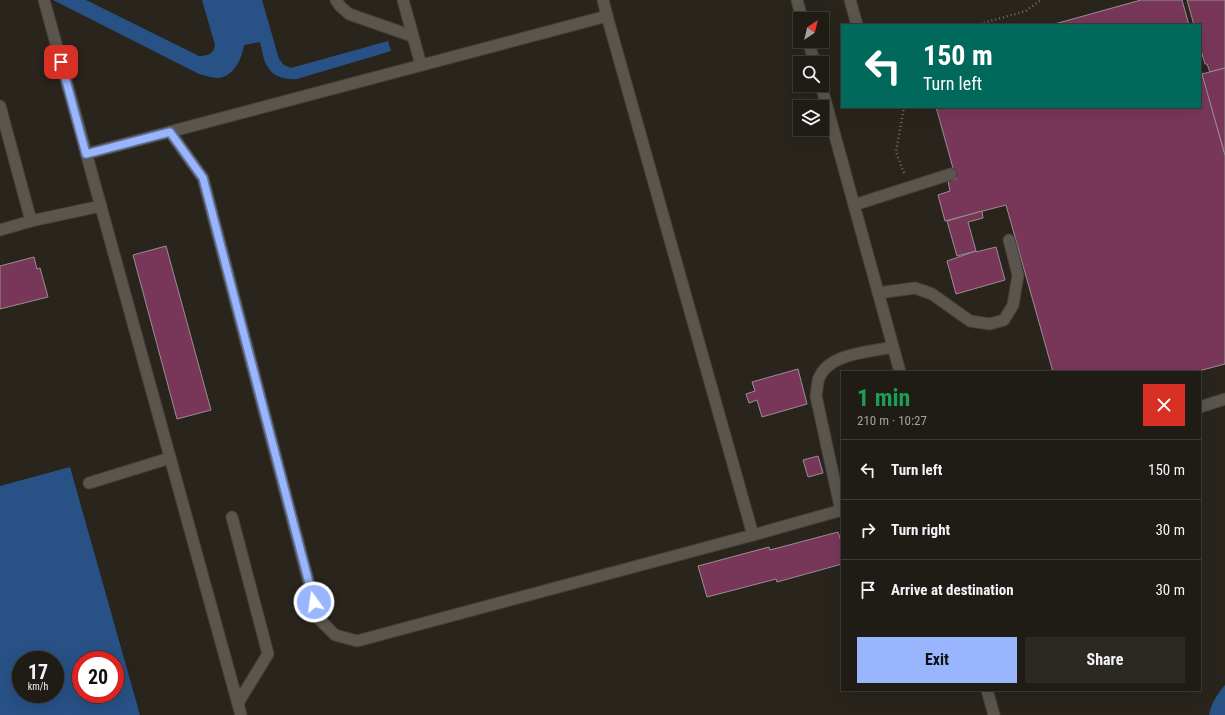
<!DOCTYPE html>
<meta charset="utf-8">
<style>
body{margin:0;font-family:"Roboto Condensed",sans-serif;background:#2c2923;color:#f1f3f6;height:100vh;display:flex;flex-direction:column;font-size:15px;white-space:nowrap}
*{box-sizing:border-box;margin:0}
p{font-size:13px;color:#a1a1a1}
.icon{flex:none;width:22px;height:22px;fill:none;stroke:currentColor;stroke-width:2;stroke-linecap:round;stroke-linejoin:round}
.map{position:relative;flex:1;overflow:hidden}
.panel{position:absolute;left:841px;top:371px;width:360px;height:320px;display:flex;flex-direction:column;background:#1f1c16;border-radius:0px;box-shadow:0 4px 16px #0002,0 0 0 1px #3c3a35}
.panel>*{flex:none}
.hud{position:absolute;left:841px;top:24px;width:360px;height:84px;border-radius:0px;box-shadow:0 4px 16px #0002,0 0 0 1px #3c3a35;background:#00695c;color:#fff;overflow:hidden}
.needle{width:26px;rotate:35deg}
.controls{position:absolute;left:793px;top:12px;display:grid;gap:8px}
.controls a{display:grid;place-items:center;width:36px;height:36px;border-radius:0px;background:#1f1c16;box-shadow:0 4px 16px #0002,0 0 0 1px #3c3a35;font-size:20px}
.speed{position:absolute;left:12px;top:651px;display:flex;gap:8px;font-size:20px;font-weight:700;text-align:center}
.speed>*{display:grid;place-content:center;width:52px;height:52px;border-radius:50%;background:#1f1c16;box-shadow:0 4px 16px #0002,0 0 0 1px #3c3a35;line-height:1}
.speed small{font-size:10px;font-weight:400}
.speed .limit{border:6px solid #d22;background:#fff;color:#111}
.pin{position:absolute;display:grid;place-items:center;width:34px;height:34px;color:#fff;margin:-17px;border-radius:8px;box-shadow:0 2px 6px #0006}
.me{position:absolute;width:44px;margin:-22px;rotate:346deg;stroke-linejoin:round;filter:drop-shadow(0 0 3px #0008)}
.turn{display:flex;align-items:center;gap:14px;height:84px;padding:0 16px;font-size:18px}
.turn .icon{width:52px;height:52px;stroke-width:2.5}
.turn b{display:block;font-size:28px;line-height:34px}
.round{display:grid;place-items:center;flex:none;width:42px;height:42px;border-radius:0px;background:#2c2923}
.head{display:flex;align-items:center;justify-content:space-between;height:68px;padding:0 16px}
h1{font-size:24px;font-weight:700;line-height:30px;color:#1e9e55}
.primary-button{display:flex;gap:8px;margin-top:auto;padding:8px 16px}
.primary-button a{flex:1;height:46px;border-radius:0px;background:#99b5fd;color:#111;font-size:16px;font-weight:700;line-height:46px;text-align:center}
.primary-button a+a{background:#2c2923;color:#f1f3f6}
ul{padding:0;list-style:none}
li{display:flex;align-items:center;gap:12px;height:60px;padding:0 16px;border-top:1px solid #3c3a35}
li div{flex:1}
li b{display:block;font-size:15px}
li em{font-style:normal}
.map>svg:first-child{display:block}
.water{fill:#285186;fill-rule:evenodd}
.building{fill:#783759;stroke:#998e93}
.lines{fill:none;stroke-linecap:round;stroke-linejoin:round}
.service-casing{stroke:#44413b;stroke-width:13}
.path{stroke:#736f69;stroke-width:2.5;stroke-dasharray:1 3;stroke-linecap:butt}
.service{stroke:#5a554d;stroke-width:11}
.route-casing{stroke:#6376a4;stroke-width:10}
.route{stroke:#99b5fd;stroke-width:7}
</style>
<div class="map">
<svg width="1225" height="715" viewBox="0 0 1225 715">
<rect width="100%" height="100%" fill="#29251d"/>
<g class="water">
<path d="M53 0H86L199 56C207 56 214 54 215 45L202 0H262L279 59 284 65 291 68 388 41 391 51 297 79C286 80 273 77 267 66 263 59 262 49 260 42L244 45C242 58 234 77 218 78 212 78 204 75 199 74Z"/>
<path d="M70 467 140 715H0V486ZM21 660H55V694H21ZM81 660H115V694H81Z"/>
<path d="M1225 685V715H1209C1211 704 1217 694 1225 685Z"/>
</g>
<g class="building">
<polygon points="1141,0 1182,0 1189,25 1051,25"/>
<polygon points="1187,0 1225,0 1225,68 1210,72 1207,64 1205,64 1200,47 1200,25 1194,25"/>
<polygon points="1200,66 1225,155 1225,364 1195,372 1053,372 1006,205 945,221 938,195 950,191 948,181 956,179 936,107 1200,107"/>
<polygon points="1225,68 1225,155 1202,74"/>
<polygon points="982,211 983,218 968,222 976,251 957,256 947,221"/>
<polygon points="166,246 211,410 177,419 133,255"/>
<polygon points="996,247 1005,280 956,294 947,261 976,251 976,252"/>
<polygon points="34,257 37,269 40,268 48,297 0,309 0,266"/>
<polygon points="798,369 807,404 762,417 757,400 749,403 746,394 755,391 752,382"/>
<polygon points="818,456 823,473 808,477 803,460"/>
<polygon points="838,532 842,544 842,564 777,582 776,579 707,597 698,566 769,547 770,550"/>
</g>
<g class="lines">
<defs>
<g id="service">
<polyline points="44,0 241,715"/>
<polyline points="336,0 340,6 349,14 412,36"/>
<polyline points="403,0 421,65"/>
<polyline points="797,0 802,19"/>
<polyline points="850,0 857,25"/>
<polyline points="808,41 815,63"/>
<polyline points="821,85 900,372"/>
<polyline points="0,106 31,221"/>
<polyline points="170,132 203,178 318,618 335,635 357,641 753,535 607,16"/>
<polyline points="86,154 607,16 603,0"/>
<polyline points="854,205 951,174"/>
<polyline points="0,230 31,221 101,206"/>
<polyline points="878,293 915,288 932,294 970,321 990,324 1004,320 1013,305 1018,275 1009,240"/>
<polyline points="1200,407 1225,399"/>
<polyline points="89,483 170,458"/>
<path d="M841 511 816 396C817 391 817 383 819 378 829 353 870 352 893 347"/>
<polyline points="232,517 268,654 238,703"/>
<polyline points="753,535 842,510"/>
<polyline points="987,690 994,715"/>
</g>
</defs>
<use href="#service" class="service-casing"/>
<g class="path">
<polyline points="976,25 1026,11 1041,0"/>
<polyline points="904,173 896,152 904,107"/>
</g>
<use href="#service" class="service"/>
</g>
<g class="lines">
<defs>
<polyline id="route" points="61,62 86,154 170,132 203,178 314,602"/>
</defs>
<use href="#route" class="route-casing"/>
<use href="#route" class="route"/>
</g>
</svg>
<div class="controls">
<a><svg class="needle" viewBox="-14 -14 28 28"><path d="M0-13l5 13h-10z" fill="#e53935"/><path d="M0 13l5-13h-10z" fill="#a1a1a1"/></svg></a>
<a><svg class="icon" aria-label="search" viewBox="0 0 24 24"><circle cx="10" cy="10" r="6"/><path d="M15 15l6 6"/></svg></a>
<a><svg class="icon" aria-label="layers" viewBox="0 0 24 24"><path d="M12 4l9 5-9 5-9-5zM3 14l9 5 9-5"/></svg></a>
</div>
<div class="speed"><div>17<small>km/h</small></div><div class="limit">20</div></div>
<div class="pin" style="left:61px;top:62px;background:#d93025"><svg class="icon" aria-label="arrive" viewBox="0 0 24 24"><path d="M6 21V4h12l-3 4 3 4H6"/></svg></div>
<svg class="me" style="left:314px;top:602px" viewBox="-20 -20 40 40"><circle r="17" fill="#99b5fd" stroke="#fff" stroke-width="3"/><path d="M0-11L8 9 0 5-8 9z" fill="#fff"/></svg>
<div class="hud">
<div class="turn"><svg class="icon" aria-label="left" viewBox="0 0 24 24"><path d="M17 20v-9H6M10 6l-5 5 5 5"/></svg><div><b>150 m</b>Turn left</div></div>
</div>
<section class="panel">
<div class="head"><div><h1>1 min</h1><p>210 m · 10:27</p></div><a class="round" style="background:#d93025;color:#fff"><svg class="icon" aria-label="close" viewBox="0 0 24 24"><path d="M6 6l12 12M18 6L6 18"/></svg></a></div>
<ul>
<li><svg class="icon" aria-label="left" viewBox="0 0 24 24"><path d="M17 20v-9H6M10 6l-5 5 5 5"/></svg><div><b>Turn left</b></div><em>150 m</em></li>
<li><svg class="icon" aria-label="right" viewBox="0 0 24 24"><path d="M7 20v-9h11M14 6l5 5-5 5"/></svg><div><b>Turn right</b></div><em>30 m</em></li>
<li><svg class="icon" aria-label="arrive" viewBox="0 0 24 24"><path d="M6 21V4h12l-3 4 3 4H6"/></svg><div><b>Arrive at destination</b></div><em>30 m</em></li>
</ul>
<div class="primary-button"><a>Exit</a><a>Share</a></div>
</section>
</div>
